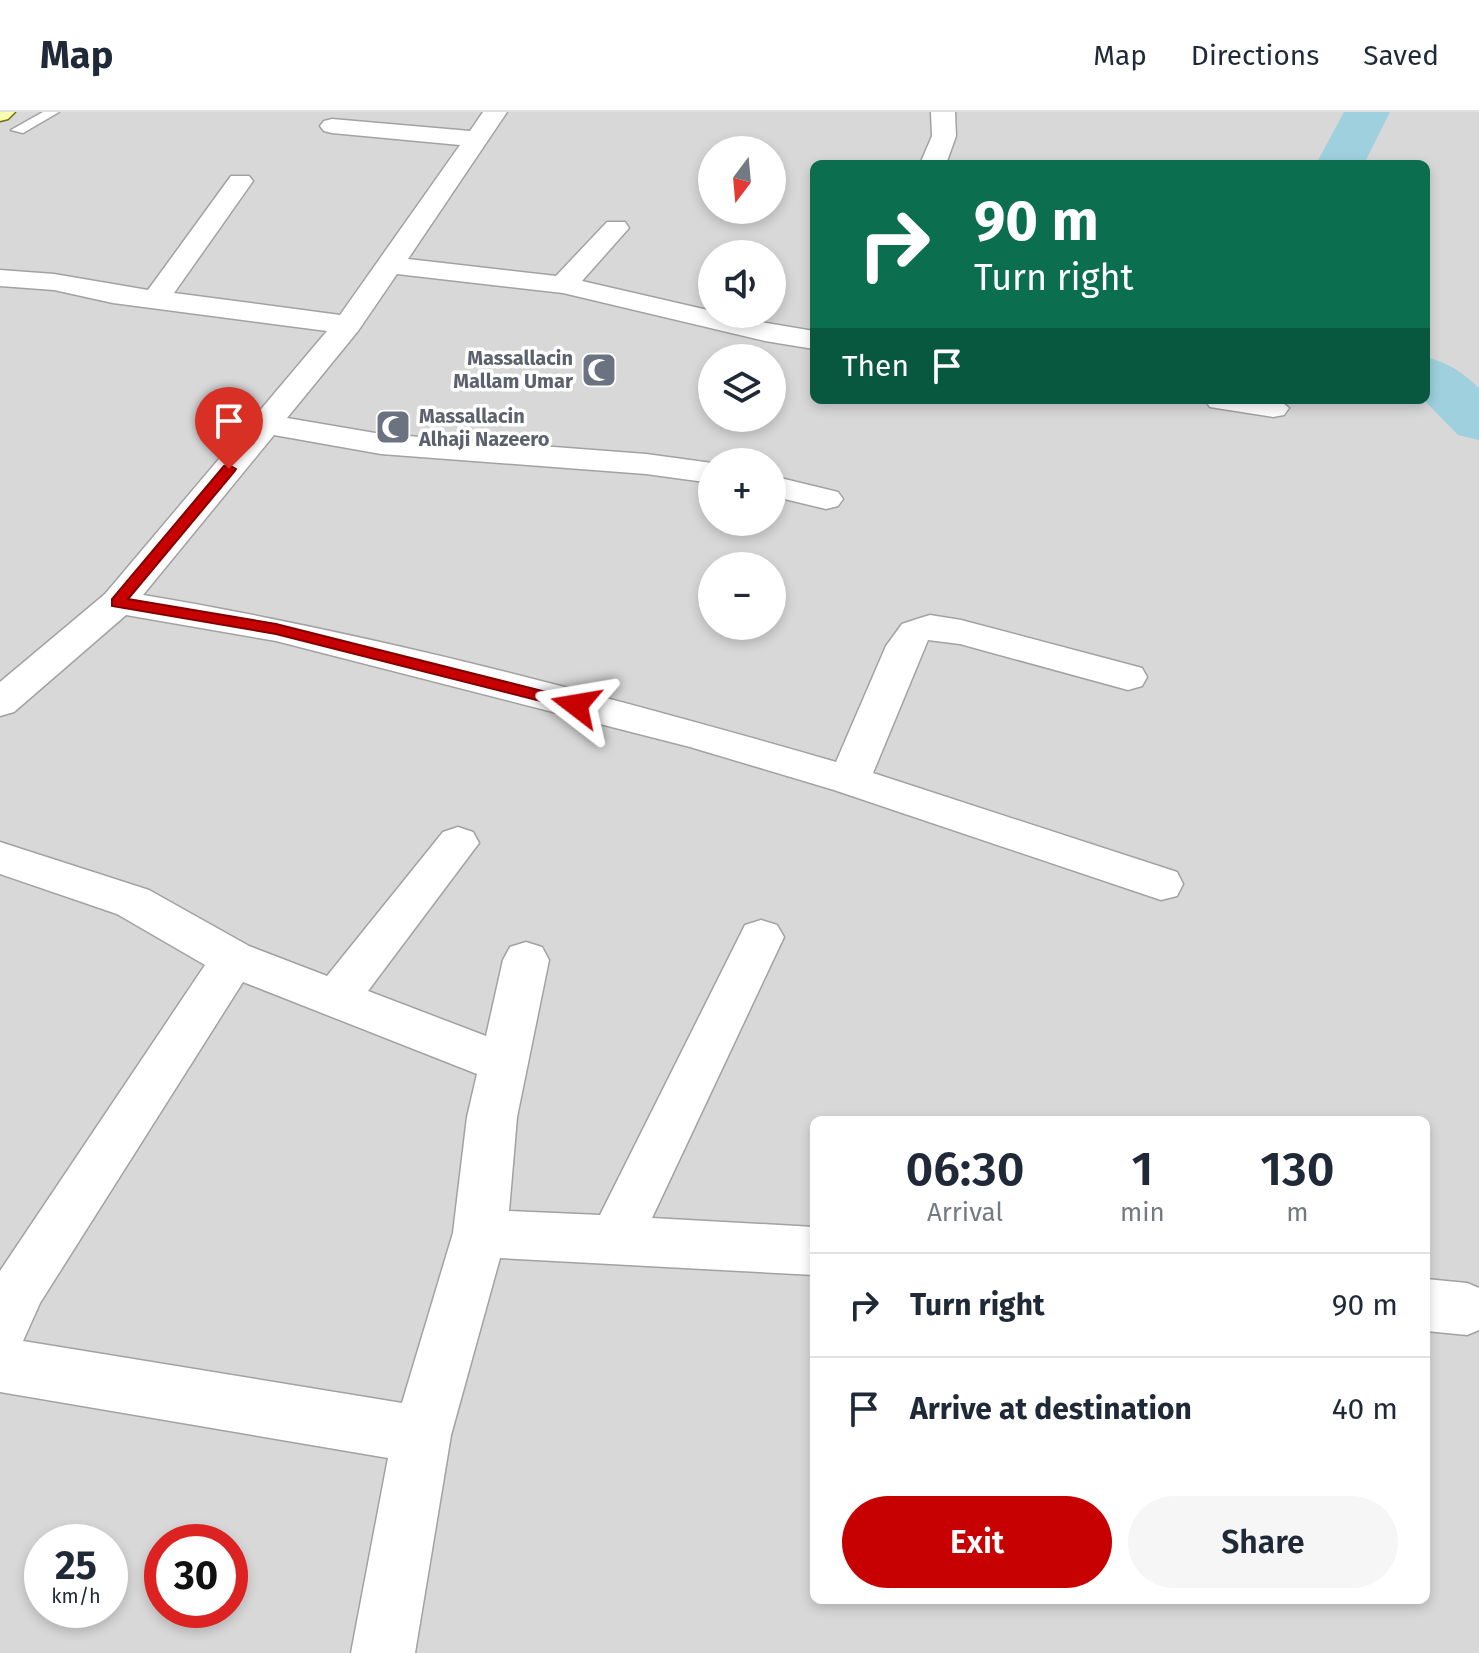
<!DOCTYPE html>
<meta charset="utf-8">
<style>
body{margin:0;font-family:"Fira Sans",sans-serif;background:#f6f6f7;color:#1f2937;height:100vh;display:flex;flex-direction:column;font-size:30px;white-space:nowrap}
*{box-sizing:border-box;margin:0}
p{font-size:26px;color:#747a83}
.icon{flex:none;width:44px;height:44px;fill:none;stroke:currentColor;stroke-width:2;stroke-linecap:round;stroke-linejoin:round}
.map{position:relative;flex:1;overflow:hidden}
.details{position:absolute;left:810px;top:1004px;width:620px;height:488px;display:flex;flex-direction:column;background:#fff;border-radius:12px;box-shadow:0 4px 12px #0003}
.details>*{flex:none}
.hud{position:absolute;left:810px;top:48px;width:620px;height:244px;border-radius:12px;box-shadow:0 4px 12px #0003;background:#0b6e4f;color:#fff;overflow:hidden}
.needle{width:52px;rotate:196deg}
.tools{position:absolute;left:698px;top:24px;display:grid;gap:16px}
.tools a{display:grid;place-items:center;width:88px;height:88px;border-radius:50%;background:#fff;box-shadow:0 4px 12px #0003;font-size:40px}
.speed{position:absolute;left:24px;top:1412px;display:flex;gap:16px;font-size:40px;font-weight:700;text-align:center}
.speed>*{display:grid;place-content:center;width:104px;height:104px;border-radius:50%;background:#fff;box-shadow:0 4px 12px #0003;line-height:1}
.speed small{font-size:20px;font-weight:400}
.speed .limit{border:12px solid #d22;background:#fff;color:#111}
.pin{position:absolute;display:grid;place-items:center;width:68px;height:68px;color:#fff;margin:-82px -34px;border-radius:50% 50% 50% 0;rotate:-45deg;box-shadow:0 0 8px #0007}
.pin .icon{rotate:45deg}
.me{position:absolute;width:88px;margin:-44px;rotate:284deg;stroke-linejoin:round;filter:drop-shadow(0 0 6px #0008)}
.turn{display:flex;align-items:center;gap:28px;height:168px;padding:0 32px;font-size:36px}
.turn .icon{width:104px;height:104px;stroke-width:2.5}
.turn b{display:block;font-size:56px;line-height:68px}
.then{display:flex;align-items:center;height:76px;padding:0 32px;background:#0003;gap:16px;font-size:30px}
.eta{display:flex;justify-content:space-evenly;align-items:center;height:136px;text-align:center}
.eta b{font-size:48px;font-weight:600;line-height:56px}
.primary-button{display:flex;gap:16px;margin-top:auto;padding:16px 32px}
.primary-button a{flex:1;height:92px;border-radius:48px;background:#c70002;color:#fff;font-size:32px;font-weight:600;line-height:92px;text-align:center}
.primary-button a+a{background:#f6f6f7;color:#1f2937}
ul{padding:0;list-style:none}
li{display:flex;align-items:center;gap:24px;height:104px;padding:0 32px;border-top:2px solid #e0e1e3}
li div{flex:1}
li b{display:block;font-size:30px}
li em{font-style:normal}
header{display:flex;align-items:center;gap:48px;box-sizing:border-box;height:112px;padding:0 40px;background:#fff;border-bottom:2px solid #e0e1e3}
header strong{font-size:38px}
nav{display:flex;gap:44px;margin-inline-start:auto;font-size:28px}
.map>svg:first-child{display:block}
.residential{fill:#d9d8d8;fill-rule:evenodd}
.lines{fill:none;stroke-linecap:round;stroke-linejoin:round}
.river{fill:#9ed0de;fill-rule:evenodd}
.lane-casing{stroke:#a2a2a2;stroke-width:3}
.street-casing{stroke:#a2a2a2;stroke-width:3}
.secondary-casing{stroke:#697500;stroke-width:3}
.lane{fill:#fff;fill-rule:evenodd}
.street{fill:#fff;fill-rule:evenodd}
.secondary{fill:#f9fcaf;fill-rule:evenodd}
.route{fill:#c70002;stroke:#810001;stroke-width:2}
.labels{text-anchor:middle;dominant-baseline:central;stroke-width:7;stroke-linejoin:round;paint-order:stroke}
.far-worship-label{font-size:20px;font-weight:bold;fill:#5b616d;stroke:#fff;text-anchor:end}
</style>
<header>
<strong>Map</strong>
<nav><a>Map</a><a>Directions</a><a>Saved</a></nav>
</header>
<div class="map">
<svg width="1479" height="1541" viewBox="0 0 1479 1541">
<rect width="100%" height="100%" fill="#eee9e0"/>
<path class="residential" d="M0 0H1479V1541H0ZM712 38H772V98H712ZM814 52H1426V288H814ZM712 142H772V202H712ZM712 246H772V306H712ZM712 350H772V410H712ZM712 454H772V514H712ZM814 1008H1426V1488H814ZM42 1430H110V1498H42ZM162 1430H230V1498H162Z"/>
<g class="lines">
<g class="river">
<polygon points="1344,0 1390,0 1364,52 1316,52"/>
<path d="M1426 245C1449 251 1462 260 1479 276V328L1458 323 1424 288H1426Z"/>
</g>
<defs>
<polygon id="lane" points="43,0 59,0 23,21 11,18"/>
<g id="street">
<path d="M483 0H507L408 147 556 164 607 110H625L629 116 582 169 712 199V202L814 219V237L765 229 563 181 397 162 358 219 287 306 381 322 646 342 712 351V371L646 362 381 342 274 323 143 483C377 522 608 584 836 650L886 534 902 512 917 507 930 503 961 508 1142 556 1147 565 1142 574 1128 578 960 532 928 528 873 661 1177 760 1183 772 1177 784 1161 788 834 678 690 635 276 529 126 503 14 600 0 604V570L105 482 327 219 113 191 54 178 0 174V158L54 162 148 178 231 64H249L253 69 174 181 340 203 460 33 332 21 324 19 320 14 324 9 332 7 470 19Z"/>
<polygon points="931,0 955,0 956,24 946,52 920,52 932,24"/>
<polygon points="1205,288 1279,288 1289,296 1284,303 1273,305 1210,295"/>
<polygon points="772,364 838,380 843,387 838,394 826,397 772,384"/>
<path d="M458 715 473 720 479 731 368 879 486 924 503 848 510 835 526 830 542 835 549 848 517 1005 509 1099 600 1103 745 813 761 808 777 813 784 825 652 1106 814 1115V1163L500 1146 451 1323 415 1541H351L388 1346 0 1280V1159L205 853 117 802 0 762V730L149 778 249 834 327 864 443 720ZM243 870 477 962 467 1005 453 1121 402 1291 23 1229 40 1191Z"/>
<polygon points="1426,1167 1467,1171 1479,1176 1479,1218 1467,1223 1426,1219"/>
</g>
<polygon id="secondary" points="0,0 15,0 8,7 0,9"/>
</defs>
<use href="#lane" class="lane-casing"/>
<use href="#street" class="street-casing"/>
<use href="#secondary" class="secondary-casing"/>
<use href="#lane" class="lane"/>
<use href="#street" class="street"/>
<use href="#secondary" class="secondary"/>
</g>
<polygon class="route" points="229,353 236,357 234,360 128,487 276,512 582,589 582,597 576,598 276,522 112,494 112,487 224,354"/>
<defs>
<symbol id="mosque-square" viewBox="-11 -11 22 22"><rect x="-9" y="-9" width="18" height="18" rx="4" fill="#6b7280" stroke="#fff"/><path d="M3.5-4.9A6 6 0 1 0 3.5 4.9A5 5 0 1 1 3.5-4.9Z" fill="#fff"/></symbol>
</defs>
<g fill-rule="evenodd">
<use href="#mosque-square" x="579" y="238" width="40" height="40"/>
<use href="#mosque-square" x="373" y="295" width="40" height="40"/>
</g>
<g class="labels">
<g class="far-worship-label">
<text x="573" y="246">Massallacin<tspan x="573" dy="23">Mallam Umar</tspan></text>
<text x="419" y="304" text-anchor="start">Massallacin<tspan x="419" dy="23">Alhaji Nazeero</tspan></text>
</g>
</g>
</svg>
<div class="tools">
<a><svg class="needle" viewBox="-14 -14 28 28"><path d="M0-13l5 13h-10z" fill="#e53935"/><path d="M0 13l5-13h-10z" fill="#747a83"/></svg></a>
<a><svg class="icon" aria-label="sound" viewBox="0 0 24 24"><path d="M4 9h4l5-4v14l-5-4H4zM17 9q2 3 0 6"/></svg></a>
<a><svg class="icon" aria-label="layers" viewBox="0 0 24 24"><path d="M12 4l9 5-9 5-9-5zM3 14l9 5 9-5"/></svg></a>
<a>+</a>
<a>−</a>
</div>
<div class="speed"><div>25<small>km/h</small></div><div class="limit">30</div></div>
<div class="pin" style="left:229px;top:357px;background:#d93025"><svg class="icon" aria-label="arrive" viewBox="0 0 24 24"><path d="M6 21V4h12l-3 4 3 4H6"/></svg></div>
<svg class="me" style="left:576px;top:593px" viewBox="-20 -20 40 40"><path d="M0-17L14 15 0 8-14 15z" fill="#c70002" stroke="#fff" stroke-width="4"/></svg>
<div class="hud">
<div class="turn"><svg class="icon" aria-label="right" viewBox="0 0 24 24"><path d="M7 20v-9h11M14 6l5 5-5 5"/></svg><div><b>90 m</b>Turn right</div></div>
<div class="then">Then<svg class="icon" aria-label="arrive" viewBox="0 0 24 24"><path d="M6 21V4h12l-3 4 3 4H6"/></svg></div>
</div>
<section class="details">
<div class="eta">
<div><b>06:30</b><p>Arrival</p></div>
<div><b>1</b><p>min</p></div>
<div><b>130</b><p>m</p></div>
</div>
<ul>
<li><svg class="icon" aria-label="right" viewBox="0 0 24 24"><path d="M7 20v-9h11M14 6l5 5-5 5"/></svg><div><b>Turn right</b></div><em>90 m</em></li>
<li><svg class="icon" aria-label="arrive" viewBox="0 0 24 24"><path d="M6 21V4h12l-3 4 3 4H6"/></svg><div><b>Arrive at destination</b></div><em>40 m</em></li>
</ul>
<div class="primary-button"><a>Exit</a><a>Share</a></div>
</section>
</div>
